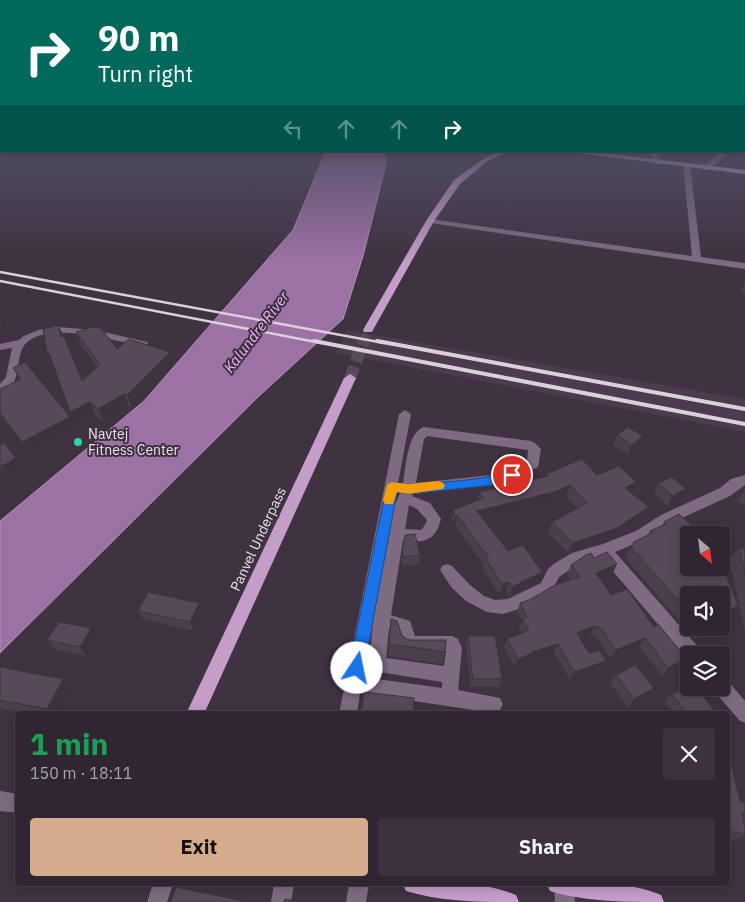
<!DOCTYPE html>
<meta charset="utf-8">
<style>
body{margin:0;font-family:"IBM Plex Sans",sans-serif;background:#3b323d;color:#f1f3f6;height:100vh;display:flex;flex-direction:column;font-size:19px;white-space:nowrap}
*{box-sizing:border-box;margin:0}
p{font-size:16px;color:#a7a5ab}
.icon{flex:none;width:28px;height:28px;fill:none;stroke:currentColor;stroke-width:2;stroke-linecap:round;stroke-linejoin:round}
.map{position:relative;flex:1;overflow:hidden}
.panel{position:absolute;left:15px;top:711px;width:715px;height:175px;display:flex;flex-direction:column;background:#2f2631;border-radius:5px;box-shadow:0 2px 12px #0003,0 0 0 1px #4a434d}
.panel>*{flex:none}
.hud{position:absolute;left:0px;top:0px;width:745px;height:152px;box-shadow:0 2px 12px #0003,0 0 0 1px #4a434d;background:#00695c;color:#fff;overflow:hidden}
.needle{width:32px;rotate:152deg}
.fabs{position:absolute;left:680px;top:526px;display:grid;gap:10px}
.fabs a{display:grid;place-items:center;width:50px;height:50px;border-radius:5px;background:#2f2631;box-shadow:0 2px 12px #0003,0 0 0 1px #4a434d;font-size:25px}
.pin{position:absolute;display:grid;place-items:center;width:42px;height:42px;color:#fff;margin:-21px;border:2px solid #fff;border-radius:50%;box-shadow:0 1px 5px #0007}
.me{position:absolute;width:55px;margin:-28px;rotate:11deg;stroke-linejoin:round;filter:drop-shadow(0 0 4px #0008)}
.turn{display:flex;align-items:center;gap:18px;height:105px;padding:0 15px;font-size:22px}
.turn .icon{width:65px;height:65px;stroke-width:2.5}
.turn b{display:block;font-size:35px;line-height:42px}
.lanes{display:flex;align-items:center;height:48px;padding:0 15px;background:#0003;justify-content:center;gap:25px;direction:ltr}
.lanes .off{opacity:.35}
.round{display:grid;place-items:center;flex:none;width:52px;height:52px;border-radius:5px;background:#3b323d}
.head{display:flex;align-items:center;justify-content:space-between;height:85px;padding:0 15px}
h1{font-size:30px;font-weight:700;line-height:38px;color:#1e9e55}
.cta{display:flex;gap:10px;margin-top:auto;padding:10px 15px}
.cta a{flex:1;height:58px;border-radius:5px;background:#d6ab8b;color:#111;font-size:20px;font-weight:700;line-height:58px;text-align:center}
.cta a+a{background:#3b323d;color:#f1f3f6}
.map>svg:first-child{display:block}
.built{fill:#4c3a4e}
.water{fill:#9c71a3;stroke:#b393b9}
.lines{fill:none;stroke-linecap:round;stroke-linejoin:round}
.major-tunnel-far1{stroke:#594c5a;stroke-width:9;stroke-dasharray:9 4.5;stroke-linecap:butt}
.major-tunnel{stroke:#594c5a;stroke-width:12;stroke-dasharray:12 5.5;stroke-linecap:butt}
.minor{fill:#7e6b81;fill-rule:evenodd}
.major{fill:#c49dc9;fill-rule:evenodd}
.rail-far1{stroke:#d9d0da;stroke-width:2.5}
.rail{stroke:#d9d0da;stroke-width:4}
.wall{fill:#4b3f4d}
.shaded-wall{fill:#3d333e}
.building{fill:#574959;stroke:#3d333e}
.route{fill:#1a73e8;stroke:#114b97}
.slow{fill:#f59e0b}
.poi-dot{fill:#28d5ad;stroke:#3f3241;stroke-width:2}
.labels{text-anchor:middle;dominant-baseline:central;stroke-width:4;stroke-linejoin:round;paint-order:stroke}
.poi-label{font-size:14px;fill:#eae2eb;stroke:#3f3241;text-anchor:start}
.street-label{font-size:14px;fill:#eae2eb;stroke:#3f3241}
.water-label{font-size:15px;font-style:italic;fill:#f1b2fa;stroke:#3f3241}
</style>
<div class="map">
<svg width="745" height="902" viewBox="0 0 745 902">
<rect width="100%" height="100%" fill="#3f3241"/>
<polygon class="built" points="347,330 745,399 745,432 336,353"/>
<polygon class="water" points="326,151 383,151 386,164 363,256 343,319 258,397 0,653 0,521 144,401 293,230"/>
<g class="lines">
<polyline class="major-tunnel-far1" points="363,343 368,330"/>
<polyline class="major-tunnel" points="350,378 364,341"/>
<g class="minor">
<rect x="744" y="135" width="1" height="3"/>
<polygon points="648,151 655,151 662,162 661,164 655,164"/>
<polygon points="722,151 729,151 710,170 704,170 704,166"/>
<polygon points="683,163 690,165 701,257 745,263 745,269 430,223 426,221 430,219 692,256"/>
<path d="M58 327 95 330 147 342 148 344 143 347C117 341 38 317 22 349 16 363 20 390 0 396V384L6 377 12 348 0 350V344L19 340 24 336 38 330Z"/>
<path d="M405 410 411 414 398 483H403C406 468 407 432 424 427L531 441 535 443 541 449 538 467 503 484 413 494 412 496 430 503 441 519C435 542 424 543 403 540L391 615 410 621 415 636H452L458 639 462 648 458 690 500 698 503 704 500 710 494 713 360 693 357 714H339L399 414ZM427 436 528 450 527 461 501 474 416 483 424 439ZM397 493H400L395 504 375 612ZM409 505 417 509 427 520 425 525 421 530 405 529ZM373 625 369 661 373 671 442 682V688L363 677ZM389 629 398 632 403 648 409 651H446L444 666 386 658Z"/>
<polygon points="745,475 745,485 730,496 671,523 646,539 615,552 700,649 702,655 689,655 689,661 601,557 581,562 559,577 551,593 525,607 503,614 487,612 466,601 452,588 440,570 442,566 447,564 452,566 470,585 484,596 495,600 508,599 541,583 548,569 555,563 572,553 603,544 636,531 661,515 720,488 731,479"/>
<polygon points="721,678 727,680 745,701 745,723 739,720 715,692 713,688 721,688"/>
<polygon points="0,791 18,794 18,813 0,811"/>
<polygon points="153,884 173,884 167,902 147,902"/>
<polygon points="274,884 294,884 291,902 271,902"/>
<polygon points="349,884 369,884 366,902 346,902"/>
<polygon points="554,884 574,884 575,902 555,902"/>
</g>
<g class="major">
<polygon points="499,151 508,151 486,162 460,184 434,221 373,330 372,332 364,332 363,330 426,221 454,180 482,160"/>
<polygon points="562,151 585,151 745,170 745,174"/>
<polygon points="350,374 356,378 204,714 186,714 344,378"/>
<path d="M403 884C439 882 482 881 516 895L519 902C482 902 441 902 406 891Z"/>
<path d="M547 884C583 882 627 880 661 895L664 902C627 902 585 902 550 891Z"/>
</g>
<g class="rail-far1">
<polyline points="0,272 384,343"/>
<polyline points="0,281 321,343"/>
</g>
<g class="rail">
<polyline points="314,341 745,424"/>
<polyline points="377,341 745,409"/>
</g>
</g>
<g class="wall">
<polygon points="745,282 745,294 740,292"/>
<polygon points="58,325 70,348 82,380 97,367 81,345 76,332 117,349 174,364 132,408 129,407 104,422 95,415 76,425 54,366 53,366 47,353"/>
<polygon points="13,368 70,417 74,426 28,451 0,415 0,389 20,379"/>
<polygon points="617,435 639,446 628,454 613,445"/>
<polygon points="0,445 16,458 22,468 8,475 0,466"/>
<polygon points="546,474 597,475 636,482 631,493 643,518 612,538 568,553 548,532 552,522 578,508 566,496 551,502 483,519 508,551 542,572 538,582 509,597 506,591 499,594 483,569 484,565 456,526 454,526 452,521 453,510 478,500 479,492 545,477"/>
<polygon points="659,483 686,489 680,499 667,506 654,493"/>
<polygon points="745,490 745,506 737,501"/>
<polygon points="664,522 689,535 738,605 729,615 721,621 721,595 689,595 689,628 712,628 695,639 625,558 634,542 648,535 650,531 662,526"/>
<polygon points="739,548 745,549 745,630 729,560"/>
<polygon points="402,552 420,555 419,564 403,566 402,561"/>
<polygon points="594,558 613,573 600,579 611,595 654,627 686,658 680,666 662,676 639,646 610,658 596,637 590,635 580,638 601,669 570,680 554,652 531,659 530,661 515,667 504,647 507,639 522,633 519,627 522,621 517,612 520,603 529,600 571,579 567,574 571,565"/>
<polygon points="199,603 203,612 194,631 143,619 138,611"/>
<polygon points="91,628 97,637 86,656 54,649 47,640"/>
<polygon points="402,636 409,640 445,652 442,664 388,656 389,644"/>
<polygon points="468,636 502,679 499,687 471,687 466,645"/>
<polygon points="0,667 63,679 74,690 61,714 26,714 0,708"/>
<polygon points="616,675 647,696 628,707 610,683"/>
<polygon points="672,694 717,714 674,714 665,701"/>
<polygon points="728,762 740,801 745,803 745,835 731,842 728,842"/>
</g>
<g class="shaded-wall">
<polygon points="1,322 6,331 6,341 0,342"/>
<polygon points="58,325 64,338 61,337"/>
<polygon points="64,336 70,348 87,393 82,381"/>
<polygon points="170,352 174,364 132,408 127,395"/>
<polygon points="47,353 49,353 55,365 53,366"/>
<polygon points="124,394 129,407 104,422 98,409"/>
<polygon points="90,402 95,415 76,425 70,412"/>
<polygon points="70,417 74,426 28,451 22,442"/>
<polygon points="643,436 639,446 628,454 632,445"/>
<polygon points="16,458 22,468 8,475 2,466"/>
<polygon points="636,482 631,493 625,488"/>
<polygon points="570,485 566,496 551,502 475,521 477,511"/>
<polygon points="686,489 680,499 667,506 672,496"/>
<polygon points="649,507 643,518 612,538 568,553 573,543"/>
<polygon points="457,515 456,526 454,526 455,516"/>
<polygon points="617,564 613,573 592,582 596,573"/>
<polygon points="542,572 538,582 509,597 512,587"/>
<polygon points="509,582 506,591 499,594 502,584"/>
<polygon points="199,603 203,612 194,631 190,622"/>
<polygon points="738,605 729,615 721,621 721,617"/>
<polygon points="594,626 590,635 573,641 577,633"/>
<polygon points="91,628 97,637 86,656 80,647"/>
<polygon points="706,628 712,628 695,639 704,629"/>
<polygon points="645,638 639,646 610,658 616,650"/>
<polygon points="558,644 554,652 531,659 530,661 515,667 518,659 532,652"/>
<polygon points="686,658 680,666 662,676 668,668"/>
<polygon points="606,661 601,669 570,680 574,672"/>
<polygon points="63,679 74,690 61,714 51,714 47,709"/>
<polygon points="654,688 647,696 628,707 634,699"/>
</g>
<g class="building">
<polygon points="0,320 1,322 1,331 0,331"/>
<polygon points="58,325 61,337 64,336 82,381 100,365 76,332 93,327 101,328 117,349 129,339 170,352 127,395 124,394 98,409 90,402 70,412 49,353 47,353 43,329"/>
<polygon points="25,362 70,417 22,442 0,413 0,389 21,379 13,368"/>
<polygon points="628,427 643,436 632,445 617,435"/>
<polygon points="4,443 16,458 2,466 0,464 0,445"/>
<polygon points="582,459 597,475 619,466 636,482 625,488 649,507 617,528 573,543 552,522 587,503 570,485 554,492 477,511 508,551 523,545 542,572 512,587 509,582 502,584 486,559 489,558 457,515 455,516 453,510 483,498 479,492 548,476 546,474"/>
<polygon points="672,477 686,489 672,496 659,483"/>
<polygon points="679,514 703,535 689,535 689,568 721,568 721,563 738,605 721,617 721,595 689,595 689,612 631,547 634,542 652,533 650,531 666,524 664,522"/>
<polygon points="415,534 420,555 403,557 402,552 405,535"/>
<polygon points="739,548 745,549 745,574"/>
<polygon points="607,552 617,564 596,573 611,595 627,589 654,627 658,624 686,658 668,668 645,638 616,650 601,628 594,626 577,633 589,653 599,650 606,661 574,672 558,644 532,652 533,653 518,659 507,639 529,630 522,619 527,617 520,603 529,600 557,584 580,577 571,565 586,555 591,553 594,558"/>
<polygon points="148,592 199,603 190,622 138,611"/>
<polygon points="391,619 397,621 402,636 409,640 446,640 445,652 389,644"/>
<polygon points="59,622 91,628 80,647 47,640"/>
<polygon points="468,636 495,636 502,679 473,679"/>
<polygon points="635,665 654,688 634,699 616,675"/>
<polygon points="0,667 63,679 47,709 0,700"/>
<polygon points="689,686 689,688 697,688 717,714 687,714 672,694"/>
<polygon points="364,692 414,698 413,714 361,714"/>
<polygon points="728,762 731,762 740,801 745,803 745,813 742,813 745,828 745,834 728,831"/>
<polygon points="176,887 248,902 171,902"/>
<polygon points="285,899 302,902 284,902"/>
</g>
<linearGradient id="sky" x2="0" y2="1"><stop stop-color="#231c24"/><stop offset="0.52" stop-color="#524f65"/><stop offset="1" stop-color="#524f65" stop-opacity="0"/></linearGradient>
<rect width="745" height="262" fill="url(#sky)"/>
<path class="route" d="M512 471 518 475 517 478 503 484 408 494 397 492 364 668 362 673 357 675 352 673 349 668 387 484C395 481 403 485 411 484 445 482 480 481 512 471Z"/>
<polygon class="slow" points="439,481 443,483 445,486 443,489 408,494 397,492 393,504 385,504 383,500 387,484 392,482 408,484"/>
<circle class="poi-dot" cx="78" cy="442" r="5"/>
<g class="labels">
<g class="poi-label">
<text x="88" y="434">Navtej<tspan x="88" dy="16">Fitness Center</tspan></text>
</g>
<g class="street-label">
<text transform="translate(258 539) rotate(-65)">Panvel Underpass</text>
</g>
<g class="water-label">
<text transform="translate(256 332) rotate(-53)">Kalundre River</text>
</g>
</g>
</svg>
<div class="fabs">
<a><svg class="needle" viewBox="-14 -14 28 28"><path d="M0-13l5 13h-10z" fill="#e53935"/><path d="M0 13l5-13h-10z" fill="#a7a5ab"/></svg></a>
<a><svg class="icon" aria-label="sound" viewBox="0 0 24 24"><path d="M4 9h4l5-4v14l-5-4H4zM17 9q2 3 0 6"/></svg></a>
<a><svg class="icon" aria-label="layers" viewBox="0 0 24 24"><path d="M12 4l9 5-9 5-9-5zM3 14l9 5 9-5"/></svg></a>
</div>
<div class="pin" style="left:512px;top:475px;background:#d93025"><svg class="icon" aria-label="arrive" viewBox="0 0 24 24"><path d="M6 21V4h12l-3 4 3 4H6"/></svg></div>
<svg class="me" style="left:357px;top:668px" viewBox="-20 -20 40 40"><circle r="19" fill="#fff"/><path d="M0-13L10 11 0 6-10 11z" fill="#1a73e8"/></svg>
<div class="hud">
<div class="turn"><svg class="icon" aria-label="right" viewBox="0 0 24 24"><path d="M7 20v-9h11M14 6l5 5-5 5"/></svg><div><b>90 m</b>Turn right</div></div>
<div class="lanes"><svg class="icon off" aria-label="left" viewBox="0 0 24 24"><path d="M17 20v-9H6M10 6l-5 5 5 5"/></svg><svg class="icon off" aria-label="ahead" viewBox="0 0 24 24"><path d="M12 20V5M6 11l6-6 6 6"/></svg><svg class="icon off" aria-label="ahead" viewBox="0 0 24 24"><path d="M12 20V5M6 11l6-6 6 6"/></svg><svg class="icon" aria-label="right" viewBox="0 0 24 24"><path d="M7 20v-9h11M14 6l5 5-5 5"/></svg></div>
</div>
<section class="panel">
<div class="head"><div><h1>1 min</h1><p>150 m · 18:11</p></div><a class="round"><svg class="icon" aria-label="close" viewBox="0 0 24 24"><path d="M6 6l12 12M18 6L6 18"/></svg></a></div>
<div class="cta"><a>Exit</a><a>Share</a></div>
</section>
</div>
